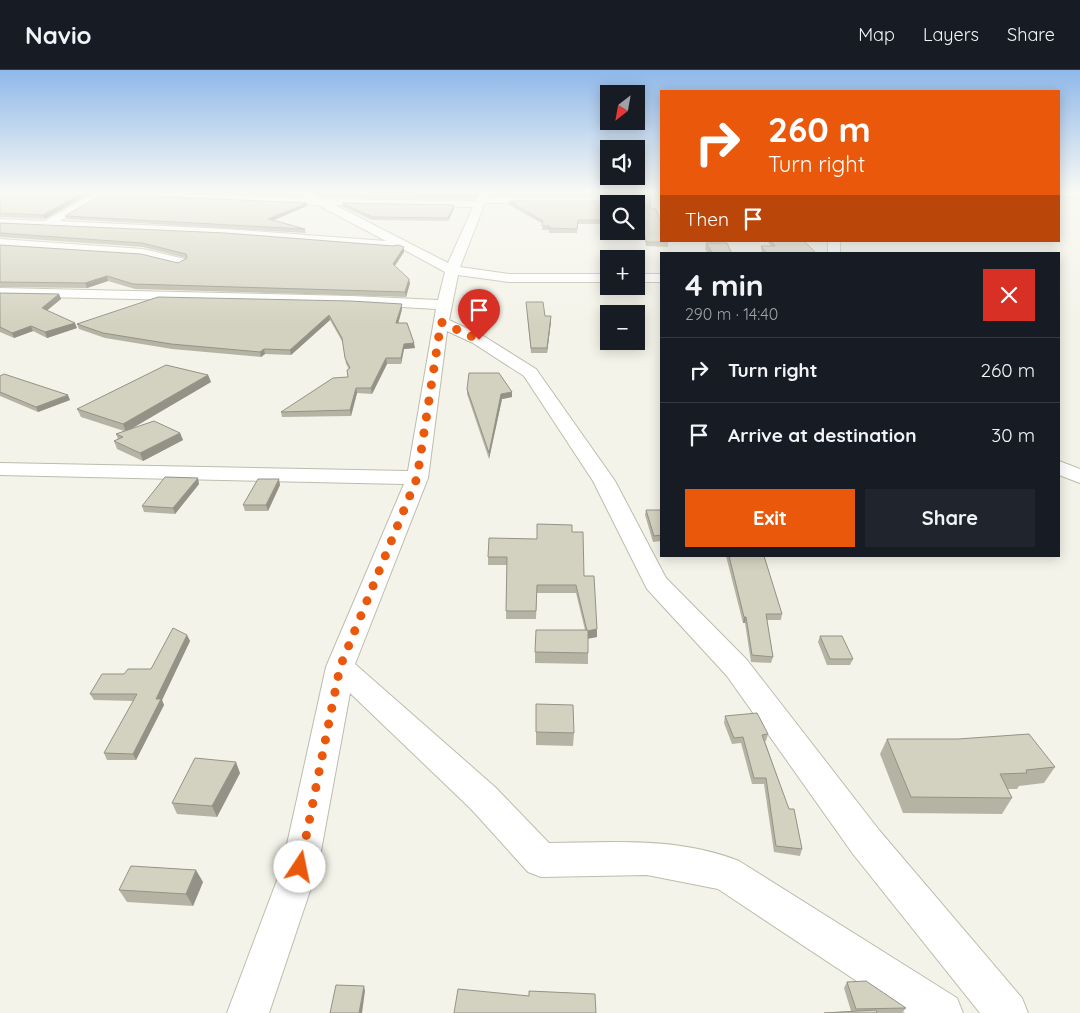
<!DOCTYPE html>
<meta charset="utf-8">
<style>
body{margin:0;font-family:Quicksand,sans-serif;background:#20242c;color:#f1f3f6;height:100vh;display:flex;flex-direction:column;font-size:19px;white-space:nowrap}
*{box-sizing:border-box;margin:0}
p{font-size:16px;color:#9ea1a6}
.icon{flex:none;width:28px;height:28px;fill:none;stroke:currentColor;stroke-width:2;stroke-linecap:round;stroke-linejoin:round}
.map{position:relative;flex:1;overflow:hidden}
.details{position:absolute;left:660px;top:182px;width:400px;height:305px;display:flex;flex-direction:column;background:#171b24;border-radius:0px;box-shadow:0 2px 12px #0003}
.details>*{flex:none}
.banner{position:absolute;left:660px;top:20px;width:400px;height:152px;border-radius:0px;box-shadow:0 2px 12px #0003;background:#ea580c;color:#fff;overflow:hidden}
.needle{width:32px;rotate:211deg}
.controls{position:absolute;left:600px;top:15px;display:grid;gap:10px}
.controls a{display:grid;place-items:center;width:45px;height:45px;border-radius:0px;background:#171b24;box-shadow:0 2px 12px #0003;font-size:25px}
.pin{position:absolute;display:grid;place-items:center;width:42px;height:42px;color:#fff;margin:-51px -21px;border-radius:50% 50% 50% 0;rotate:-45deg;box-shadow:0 0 5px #0007}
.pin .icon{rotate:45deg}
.me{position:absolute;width:55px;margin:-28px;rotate:11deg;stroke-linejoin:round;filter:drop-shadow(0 0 4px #0008)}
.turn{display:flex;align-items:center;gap:18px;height:105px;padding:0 25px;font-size:22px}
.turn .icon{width:65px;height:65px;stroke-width:2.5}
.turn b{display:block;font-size:35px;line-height:42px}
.then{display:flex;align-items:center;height:48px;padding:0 25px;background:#0003;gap:10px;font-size:19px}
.round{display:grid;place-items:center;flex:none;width:52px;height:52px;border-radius:0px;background:#20242c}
.head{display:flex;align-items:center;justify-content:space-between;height:85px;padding:0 25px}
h1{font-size:30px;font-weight:700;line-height:38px}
.cta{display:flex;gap:10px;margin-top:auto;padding:10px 25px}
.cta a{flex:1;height:58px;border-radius:0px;background:#ea580c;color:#fff;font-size:20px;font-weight:700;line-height:58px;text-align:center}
.cta a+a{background:#20242c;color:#f1f3f6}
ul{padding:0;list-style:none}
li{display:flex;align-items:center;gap:15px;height:65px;padding:0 25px;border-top:1px solid #363941}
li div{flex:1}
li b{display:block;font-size:19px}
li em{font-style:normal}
header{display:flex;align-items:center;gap:30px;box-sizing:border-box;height:70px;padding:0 25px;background:#171b24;border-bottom:1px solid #363941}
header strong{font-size:24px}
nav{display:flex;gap:28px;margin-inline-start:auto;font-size:18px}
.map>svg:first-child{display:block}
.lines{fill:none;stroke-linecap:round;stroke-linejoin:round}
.minor-casing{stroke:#bdbdac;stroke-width:2}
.minor{fill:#fff;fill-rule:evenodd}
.wall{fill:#b5b4a4}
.shaded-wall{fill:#949286}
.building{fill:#d3d1bf;stroke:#949286}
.route{stroke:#ea580c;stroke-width:9;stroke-dasharray:0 16.2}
</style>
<header>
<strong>Navio</strong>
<nav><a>Map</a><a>Layers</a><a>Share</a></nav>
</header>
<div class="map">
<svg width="1080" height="943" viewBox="0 0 1080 943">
<rect width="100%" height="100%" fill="#f3f3e9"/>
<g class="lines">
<defs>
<g id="minor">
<path d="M93 123H163L306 128 298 123H310L322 129 476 131 479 123H489L487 127 645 128V132L641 133H485L460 197 509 204H609V212H509L458 205 449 250 485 267 536 299 615 411 666 508 747 590 879 760 1022 928 1028 943H980L853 784 727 606 647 519 593 411 524 306 473 273 447 261 428 408 355 594 495 717 549 773C612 772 679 767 739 791L957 928 963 943H905L718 819 647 805 541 807 528 802 471 739 350 623 318 797 269 943H227L282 797 326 597 404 414 0 405V393L408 401 436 239 351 234 0 226V218L351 226 438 230 445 202 399 177 394 179 226 165 0 155V149L45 151ZM104 126 318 135 386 171 226 159 60 151ZM335 135 473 137 448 193Z"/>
<polygon points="1059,123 1080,123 1080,128 1059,126"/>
<polygon points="0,169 143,179 185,189 186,192 180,196 143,187 0,177"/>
<rect x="828" y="171" width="12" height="13"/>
<rect x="636" y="204" width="25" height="8"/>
<polygon points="1059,391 1080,399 1080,413 1059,405"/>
</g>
</defs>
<use href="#minor" class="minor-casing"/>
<use href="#minor" class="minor"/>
</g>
<g class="wall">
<polygon points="0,123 90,123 45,149 0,147"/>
<polygon points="156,123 298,123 299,126"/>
<polygon points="313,123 478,123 475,129 322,127"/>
<polygon points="490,123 649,123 651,139 668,172 668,177 646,176 645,170 613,169 611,161 636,161 609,134 609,154 578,154 577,163 549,163 549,160 542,160 543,154 509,135 509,131 641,131 646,130 645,126 490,125"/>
<polygon points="342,133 454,135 454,139 448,151 372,150 343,137"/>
<polygon points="307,136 274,150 305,159 306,163 67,149 65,146"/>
<polygon points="0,153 404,177 404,182 395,196 410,213 406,227 135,219 108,211 87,218 0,217 0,175 178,193 186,188 143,177 0,167"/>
<polygon points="767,171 804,171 817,184 763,184 761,180 761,176 771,176"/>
<polygon points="706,173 732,184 708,184 705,179"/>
<polygon points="0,223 59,224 61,229 47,240 77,258 47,268 33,261 14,268 0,262"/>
<polygon points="526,232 551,251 547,283 531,283"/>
<polygon points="402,239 398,253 415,278 404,279 401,294 387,294 372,324 357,323 351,346 282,347 281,342 348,307 349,299 346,294 343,273 330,250 291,285 265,284 261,287 172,279 105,268 79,259 77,254"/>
<polygon points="208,305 211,312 132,358 180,363 183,370 143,391 117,379 114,371 118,369 116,364 124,361 81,347 77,339"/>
<polygon points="0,306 70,330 38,342 0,326"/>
<polygon points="467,319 512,327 502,329 489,389 467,324"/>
<polygon points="199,414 175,444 144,442 142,436"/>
<polygon points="280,415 268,441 245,441 243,435"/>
<polygon points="646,440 661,440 661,471 653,472 645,445"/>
<polygon points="572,462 584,506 597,567 588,568 588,594 535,593 535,582 585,560 576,523 537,523 536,549 506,549 507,495 488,495 488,487 537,469"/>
<polygon points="726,486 764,486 782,544 781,550 767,550 773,587 771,593 751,592 745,553 743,553"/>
<polygon points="187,565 190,571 162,630 164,635 136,690 107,690 104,683 134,631 94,630 90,624 124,604 151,599"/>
<polygon points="820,566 853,589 850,595 827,595 818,572"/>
<polygon points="536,634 574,663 573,676 536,675"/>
<polygon points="725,646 768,664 766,671 765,671 802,779 800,786 774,782 764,714 752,714 741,673 732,674 724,653"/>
<polygon points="887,669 1055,697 1044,713 1019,716 1017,719 1008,719 1012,728 1002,744 903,743 880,684"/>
<polygon points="240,703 217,747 177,744 172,733"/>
<polygon points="203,812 193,836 127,832 119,820"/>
<polygon points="847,912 906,938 902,943 824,943 851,941 844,918"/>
</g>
<g class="shaded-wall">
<polygon points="83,123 90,123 45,149 43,145"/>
<polygon points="476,123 478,123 475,129 475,125"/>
<polygon points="307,133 307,136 269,152 268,149"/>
<polygon points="454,135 454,139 448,151 448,148"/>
<polygon points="404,177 404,182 393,198 393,194"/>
<polygon points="107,206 108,211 87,218 85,213"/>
<polygon points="409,209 410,213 406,227 405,222"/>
<polygon points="59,224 61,229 44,243 42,238"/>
<polygon points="402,234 402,239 397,258 396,253"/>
<polygon points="329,245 330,250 291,285 290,280"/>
<polygon points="551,246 551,251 547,283 547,278"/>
<polygon points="75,253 77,258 47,268 45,262"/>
<polygon points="31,256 33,261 14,268 12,263"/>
<polygon points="414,273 415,278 404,279 401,294 401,288 404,274"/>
<polygon points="264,279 265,284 261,287 260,282"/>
<polygon points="386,288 387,294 372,324 371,318"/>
<polygon points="208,305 211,312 126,362 123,354"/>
<polygon points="356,318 357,323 351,346 350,340"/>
<polygon points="512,322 512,327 502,329 489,389 489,383 501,324"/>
<polygon points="68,325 70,330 38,342 36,337"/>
<polygon points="180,363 183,370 143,391 140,383"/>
<polygon points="198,408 199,414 175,444 173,438"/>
<polygon points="279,409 280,415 268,441 266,435"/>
<polygon points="744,547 746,547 745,553 743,553"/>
<polygon points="597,559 597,567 587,569 587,561"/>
<polygon points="187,565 190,571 162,630 164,635 136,690 133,684 156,629"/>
<polygon points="236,692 240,703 217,747 212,736"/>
<polygon points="196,800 203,812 193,836 186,824"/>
<polygon points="364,916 365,921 362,943 359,943"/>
</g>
<g class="building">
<polygon points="0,123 83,123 43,145 0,143"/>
<polygon points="320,123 476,123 475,125 322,123"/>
<polygon points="645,123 649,123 651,139 656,139 661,154 661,171 668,171 668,172 646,172 645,165 613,165 612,161 636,161 636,134 609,134 609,150 578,150 577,159 549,158 549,156 542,156 543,151 509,131 641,131 647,129"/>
<polygon points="103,124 307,133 268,149 305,159 65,146"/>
<polygon points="342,133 454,135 448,148 372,147"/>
<polygon points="0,153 225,163 393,176 398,175 404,177 393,194 409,209 405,222 133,214 107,206 85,213 0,212 0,175 141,184 178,193 187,188 186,184 142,173 0,163"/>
<polygon points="771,171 804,171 817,184 767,184 761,176 775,176"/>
<polygon points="706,173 727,173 732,184 713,184"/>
<polygon points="0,223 59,224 42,238 75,253 45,262 31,256 12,263 0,257"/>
<polygon points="158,227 350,231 402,234 396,253 407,253 414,273 404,274 401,288 386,288 371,318 356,318 350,340 281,342 333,308 348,307 347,300 350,298 345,288 342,268 329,245 290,280 264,279 260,282 171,274 103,263 77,254"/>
<polygon points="526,232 543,232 545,246 551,246 547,278 531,278"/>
<polygon points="166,295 208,305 123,354 77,339"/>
<polygon points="469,303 499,303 512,322 501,324 489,383 467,319"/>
<polygon points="4,304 68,325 36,337 0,322 0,306"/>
<polygon points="154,351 180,363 140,383 114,371 123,367 116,364"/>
<polygon points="165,407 198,408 173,438 142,436"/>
<polygon points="258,409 279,409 266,435 243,435"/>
<polygon points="646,440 661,440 661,465 654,466"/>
<polygon points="537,454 572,455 572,462 583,462 584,506 594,506 597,559 587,561 576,515 537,515 536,541 506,541 507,487 488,487 489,468 537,469"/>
<polygon points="729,486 764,486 782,544 766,544 773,587 752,585 746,547 744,547"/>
<polygon points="173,558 187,565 156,629 161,629 133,684 104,683 137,624 90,624 102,604 124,604 128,599 151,599"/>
<polygon points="536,560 588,560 588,583 535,582"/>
<polygon points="820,566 842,566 853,589 830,589"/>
<polygon points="536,634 573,635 574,663 536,662"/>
<polygon points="757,643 768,664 762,665 789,739 794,739 802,779 776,776 766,708 754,708 743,667 734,668 725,646"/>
<polygon points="1029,664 1055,697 1026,700 1027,703 1000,704 1012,728 911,727 887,669 958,669"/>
<polygon points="195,688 236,692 212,736 172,733"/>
<polygon points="131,796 196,800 186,824 119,820"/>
<polygon points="866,911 906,938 856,939 847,912"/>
<polygon points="336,915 364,916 359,943 330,943"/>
<polygon points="458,919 529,926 529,921 595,924 596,943 454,943"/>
<polygon points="876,940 877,943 824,943"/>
</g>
<linearGradient id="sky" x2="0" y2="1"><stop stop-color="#8fb8e9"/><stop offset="0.48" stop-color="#fafaf5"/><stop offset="1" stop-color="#fafaf5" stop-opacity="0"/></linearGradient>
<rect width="1080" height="255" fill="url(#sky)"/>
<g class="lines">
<polyline class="route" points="300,797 340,597 417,408 441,252 479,270"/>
</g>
</svg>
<div class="controls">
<a><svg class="needle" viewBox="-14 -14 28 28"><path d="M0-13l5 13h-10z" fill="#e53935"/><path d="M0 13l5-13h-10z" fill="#9ea1a6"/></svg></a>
<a><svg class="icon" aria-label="sound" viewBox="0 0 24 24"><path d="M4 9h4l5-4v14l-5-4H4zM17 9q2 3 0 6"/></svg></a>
<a><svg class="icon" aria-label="search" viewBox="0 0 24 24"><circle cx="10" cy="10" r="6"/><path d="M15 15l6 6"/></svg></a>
<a>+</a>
<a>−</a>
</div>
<div class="pin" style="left:479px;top:270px;background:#d93025"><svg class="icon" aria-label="arrive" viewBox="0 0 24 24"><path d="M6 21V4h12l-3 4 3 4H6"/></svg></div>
<svg class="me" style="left:300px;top:797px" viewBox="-20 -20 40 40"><circle r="19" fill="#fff"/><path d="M0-13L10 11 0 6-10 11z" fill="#ea580c"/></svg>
<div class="banner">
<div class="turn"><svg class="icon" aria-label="right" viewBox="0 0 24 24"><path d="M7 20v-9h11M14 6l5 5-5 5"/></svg><div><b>260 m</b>Turn right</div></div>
<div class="then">Then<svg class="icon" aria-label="arrive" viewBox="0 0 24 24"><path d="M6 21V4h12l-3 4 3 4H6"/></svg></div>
</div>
<section class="details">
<div class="head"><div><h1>4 min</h1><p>290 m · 14:40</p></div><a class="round" style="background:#d93025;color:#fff"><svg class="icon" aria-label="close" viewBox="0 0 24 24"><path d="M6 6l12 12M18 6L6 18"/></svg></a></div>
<ul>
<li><svg class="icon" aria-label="right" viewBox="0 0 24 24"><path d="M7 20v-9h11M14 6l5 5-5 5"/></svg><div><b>Turn right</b></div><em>260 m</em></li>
<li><svg class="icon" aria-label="arrive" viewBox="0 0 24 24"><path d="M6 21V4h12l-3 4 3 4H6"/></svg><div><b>Arrive at destination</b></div><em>30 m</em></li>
</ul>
<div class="cta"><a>Exit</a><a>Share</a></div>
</section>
</div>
